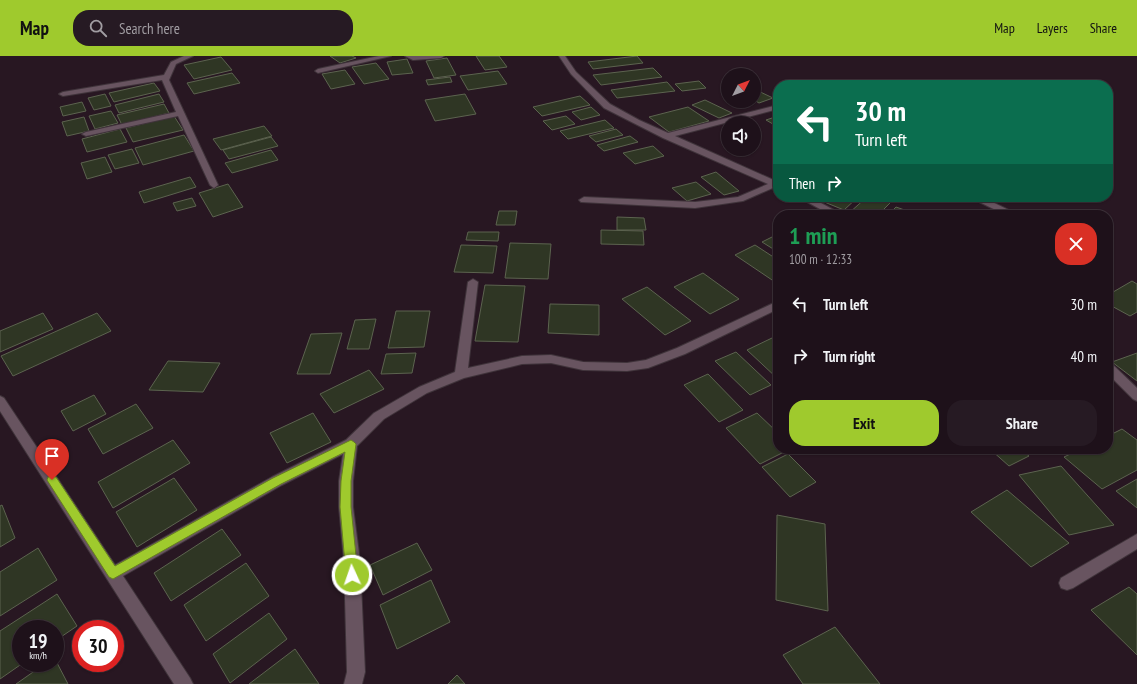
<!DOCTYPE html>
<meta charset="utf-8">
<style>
body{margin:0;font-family:"PT Sans Narrow",sans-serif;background:#261a23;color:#f1f3f6;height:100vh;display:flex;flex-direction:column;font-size:15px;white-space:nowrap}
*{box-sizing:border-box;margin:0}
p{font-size:13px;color:#a19da2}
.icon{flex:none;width:22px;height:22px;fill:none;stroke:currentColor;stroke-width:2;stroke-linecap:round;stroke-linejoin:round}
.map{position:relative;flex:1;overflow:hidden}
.sheet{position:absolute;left:773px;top:154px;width:340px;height:244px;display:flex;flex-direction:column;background:#1e111a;border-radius:16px;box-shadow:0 1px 3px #0004,0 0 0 1px #3c3139}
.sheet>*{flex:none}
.hud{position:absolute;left:773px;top:24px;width:340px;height:122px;border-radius:16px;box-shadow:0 1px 3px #0004,0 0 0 1px #3c3139;background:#0b6e4f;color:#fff;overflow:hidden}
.needle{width:26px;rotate:48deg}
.tools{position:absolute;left:721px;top:12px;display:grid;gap:8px}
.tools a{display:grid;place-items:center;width:40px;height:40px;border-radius:50%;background:#1e111a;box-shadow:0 1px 3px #0004,0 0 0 1px #3c3139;font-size:20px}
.speed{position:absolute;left:12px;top:564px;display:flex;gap:8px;font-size:20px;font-weight:700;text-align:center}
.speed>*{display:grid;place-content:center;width:52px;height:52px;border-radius:50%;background:#1e111a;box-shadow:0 1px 3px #0004,0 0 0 1px #3c3139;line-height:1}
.speed small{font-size:10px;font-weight:400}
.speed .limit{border:6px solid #d22;background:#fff;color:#111}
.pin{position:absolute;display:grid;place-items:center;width:34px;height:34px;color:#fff;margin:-41px -17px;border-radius:50% 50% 50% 0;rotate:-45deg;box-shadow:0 0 4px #0007}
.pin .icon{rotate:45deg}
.me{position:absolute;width:44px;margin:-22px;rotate:357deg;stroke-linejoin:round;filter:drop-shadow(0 0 3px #0008)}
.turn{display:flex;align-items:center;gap:14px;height:84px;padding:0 16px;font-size:18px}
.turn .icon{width:52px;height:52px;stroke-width:2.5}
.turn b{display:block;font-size:28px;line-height:34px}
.then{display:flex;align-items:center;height:38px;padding:0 16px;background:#0003;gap:8px;font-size:15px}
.round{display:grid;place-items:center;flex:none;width:42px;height:42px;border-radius:16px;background:#261a23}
.overview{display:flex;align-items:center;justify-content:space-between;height:68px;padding:0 16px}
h1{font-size:24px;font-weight:800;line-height:30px;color:#1e9e55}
.action{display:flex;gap:8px;margin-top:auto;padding:8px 16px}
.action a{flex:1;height:46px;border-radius:16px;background:#9fca2d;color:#111;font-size:16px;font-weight:800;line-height:46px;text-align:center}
.action a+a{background:#261a23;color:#f1f3f6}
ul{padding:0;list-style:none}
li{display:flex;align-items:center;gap:12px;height:52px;padding:0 16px}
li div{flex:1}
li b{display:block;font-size:15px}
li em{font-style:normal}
header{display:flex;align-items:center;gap:24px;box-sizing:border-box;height:56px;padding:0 20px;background:#9fca2d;color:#111}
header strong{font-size:19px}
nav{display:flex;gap:22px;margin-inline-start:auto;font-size:14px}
.search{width:280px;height:36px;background:#261a23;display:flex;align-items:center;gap:10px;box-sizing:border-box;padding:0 14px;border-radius:16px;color:#a19da2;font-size:15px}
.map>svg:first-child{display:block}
.building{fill:#2f3624;stroke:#5c634f}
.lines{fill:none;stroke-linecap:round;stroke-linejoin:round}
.minor-casing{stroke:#3f333a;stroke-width:2}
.minor{fill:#685460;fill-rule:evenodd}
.route{fill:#9fca2d;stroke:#67831d}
</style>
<header>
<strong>Map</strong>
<div class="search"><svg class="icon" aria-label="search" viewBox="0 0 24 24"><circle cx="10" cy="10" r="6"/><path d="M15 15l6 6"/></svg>Search here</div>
<nav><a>Map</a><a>Layers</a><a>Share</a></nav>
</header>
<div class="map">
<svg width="1137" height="628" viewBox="0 0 1137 628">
<rect width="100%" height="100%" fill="#281722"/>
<g class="building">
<polygon points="330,0 352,0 356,2 340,7"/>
<polygon points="476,0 499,0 507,11 485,14"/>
<polygon points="637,0 643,7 593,13 588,6"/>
<polygon points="221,1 232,14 194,23 184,9"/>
<polygon points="447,2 456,19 434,22 426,5"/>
<polygon points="407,3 413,17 392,19 387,6"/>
<polygon points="376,7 389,23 364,28 352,11"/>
<polygon points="653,12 662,21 601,29 593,19"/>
<polygon points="345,14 355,28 331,33 322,18"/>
<polygon points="498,15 507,28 468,34 460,20"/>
<polygon points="232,17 240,27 194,38 187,27"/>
<polygon points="450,21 452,26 428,29 426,24"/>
<polygon points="699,25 706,32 682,35 675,28"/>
<polygon points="667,26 675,35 617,42 611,34"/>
<polygon points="154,27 160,35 114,46 109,37"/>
<polygon points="754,33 773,42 759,47 754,44"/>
<polygon points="105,38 111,50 94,54 88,42"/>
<polygon points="159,38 164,46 119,57 115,49"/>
<polygon points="465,38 476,58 435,65 425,44"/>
<polygon points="580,40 590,49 542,60 533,51"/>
<polygon points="705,44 732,57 719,62 692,49"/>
<polygon points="82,46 86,55 63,60 60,51"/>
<polygon points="164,48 169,57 122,69 117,59"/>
<polygon points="591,51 600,59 581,64 572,56"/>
<polygon points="688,51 709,65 669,76 649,61"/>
<polygon points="111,55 118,67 95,73 89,60"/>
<polygon points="174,60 183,74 133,86 126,72"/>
<polygon points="566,60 575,68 552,74 543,65"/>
<polygon points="778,60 778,71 766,64"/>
<polygon points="84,61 89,75 67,80 62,66"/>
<polygon points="605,64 614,72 568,83 560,75"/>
<polygon points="264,70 272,80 221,94 213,83"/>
<polygon points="120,73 127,86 87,96 82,83"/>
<polygon points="616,73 623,79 596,86 589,80"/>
<polygon points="184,79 194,95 143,109 135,92"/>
<polygon points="630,80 638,86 604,95 597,89"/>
<polygon points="271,81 278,90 229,103 223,94"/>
<polygon points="653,90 664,100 635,108 623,97"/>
<polygon points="132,93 139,107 115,113 108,99"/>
<polygon points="271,94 278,104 232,117 225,107"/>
<polygon points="105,101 112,116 87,123 81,107"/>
<polygon points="716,116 739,135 724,139 701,121"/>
<polygon points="190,121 196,131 144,147 139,136"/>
<polygon points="696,126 711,138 687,145 672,132"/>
<polygon points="228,128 243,151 213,161 199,137"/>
<polygon points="812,141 858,141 844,154"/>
<polygon points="867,141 876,141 890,147 878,159 855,159 849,157"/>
<polygon points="192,142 196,150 177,155 173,147"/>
<polygon points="896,151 913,157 911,159 888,159"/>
<polygon points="499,155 517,155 515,169 496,169"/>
<polygon points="617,161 644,162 646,174 617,174"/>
<polygon points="601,174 643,175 644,189 601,188"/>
<polygon points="468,176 499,176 498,185 466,184"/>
<polygon points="778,178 778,196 762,186"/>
<polygon points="510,187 551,188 548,223 505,222"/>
<polygon points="461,189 497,190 493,217 454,216"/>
<polygon points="755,189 778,204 778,228 735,199"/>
<polygon points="703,217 739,243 710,258 674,231"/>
<polygon points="1132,225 1137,228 1137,256 1130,260 1108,248 1108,239"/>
<polygon points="485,229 525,230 518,286 475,285"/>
<polygon points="647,231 691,265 665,279 622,243"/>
<polygon points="550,248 599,249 599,279 548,277"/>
<polygon points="396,255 430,255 424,291 388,292"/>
<polygon points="43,257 53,273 0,296 0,275"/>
<polygon points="97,257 111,275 13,320 1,300"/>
<polygon points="376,263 369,293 347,293 355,264"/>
<polygon points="342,277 330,318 297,318 311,278"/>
<polygon points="772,282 778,288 778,323 747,294"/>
<polygon points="736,296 771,329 750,339 715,305"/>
<polygon points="416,297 412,317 381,318 386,298"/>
<polygon points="1137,297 1137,325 1112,306"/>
<polygon points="168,305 220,307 203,336 149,334"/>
<polygon points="369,314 384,333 334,357 320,338"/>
<polygon points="708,318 743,354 719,366 684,329"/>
<polygon points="94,339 106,358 73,375 61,355"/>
<polygon points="136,348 153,372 103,398 88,373"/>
<polygon points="313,357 331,386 287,407 270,377"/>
<polygon points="757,357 778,377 778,393 790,393 760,408 726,372"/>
<polygon points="1122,373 1137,384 1137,414 1102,433 1064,401 1081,393 1108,393 1108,380"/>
<polygon points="173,384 190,407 113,452 98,426"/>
<polygon points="993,393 1020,393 1029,400 1009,410 991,394"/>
<polygon points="788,398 816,426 790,441 762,411"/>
<polygon points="1061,410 1114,469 1069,479 1019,419"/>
<polygon points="174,422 197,454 137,491 116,456"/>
<polygon points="1137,423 1137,452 1116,435"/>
<polygon points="1007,434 1069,487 1031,511 971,456"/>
<polygon points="2,449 15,482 0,491 0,450"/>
<polygon points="777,459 825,468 828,555 776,544"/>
<polygon points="222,473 241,499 171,545 154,517"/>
<polygon points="417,487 432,514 383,539 370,509"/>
<polygon points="38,492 57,524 0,560 0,516"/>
<polygon points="246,507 269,540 206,585 184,549"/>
<polygon points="431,524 450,566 397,593 380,549"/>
<polygon points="1129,531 1137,538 1137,599 1091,554"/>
<polygon points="57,538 77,570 55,585 55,573 21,573 21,607 23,607 0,623 0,575"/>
<polygon points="269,557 287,583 230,627 213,598"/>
<polygon points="835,571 880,628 803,628 783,599"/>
<polygon points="295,593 319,628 249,628"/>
<polygon points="55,603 68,628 16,628 46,607 55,607"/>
<polygon points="457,619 465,628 448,628"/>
</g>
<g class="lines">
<defs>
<g id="minor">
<polygon points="184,0 193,0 176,8 169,24 218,129 214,132 210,129 178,60 86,80 82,78 86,76 176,56 162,24 63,40 59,38 63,36 164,19 171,6"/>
<polygon points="379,0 391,0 318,17 315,15 318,13"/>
<polygon points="405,0 444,0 441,2 413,4"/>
<polygon points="559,0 565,0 576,16 610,48 639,64 668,77 778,49 778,53 675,80 778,126 778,132 775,131 743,145 695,152 581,146 579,144 584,141 695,146 738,141 768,128 663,82 604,52 571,18"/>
<polygon points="798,141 810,141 843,159 831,159"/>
<polygon points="969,141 982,141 1019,159 1006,159"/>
<polygon points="473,223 478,226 468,312 522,300 551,299 583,306 627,307 646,304 677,292 778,245 778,253 685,298 648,312 627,315 583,314 551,307 522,308 464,322 427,337 384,363 357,390 353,425 353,451 360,505 365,616 362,628 344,628 347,616 344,505 339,451 339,425 343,398 282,429 123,520 190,622 193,628 174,628 0,355 0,340 4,342 115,509 272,421 346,384 374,357 419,331 455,316 468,226"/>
<polygon points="1108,307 1112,308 1137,332 1137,345 1133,343 1108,318"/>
<polygon points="1137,478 1137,493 1073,532 1067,534 1061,532 1059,527 1061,522"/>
</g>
</defs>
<use href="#minor" class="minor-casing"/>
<use href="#minor" class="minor"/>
</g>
<polygon class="route" points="351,384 354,386 356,388 351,425 351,451 358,519 356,523 352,524 348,523 346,519 340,451 341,425 345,396 281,428 113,523 109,521 47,424 48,421 52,420 56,421 115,510 273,422"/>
</svg>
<div class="tools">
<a><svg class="needle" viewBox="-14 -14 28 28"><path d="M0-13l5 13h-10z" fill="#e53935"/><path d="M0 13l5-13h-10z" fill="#a19da2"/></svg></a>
<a><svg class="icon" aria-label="sound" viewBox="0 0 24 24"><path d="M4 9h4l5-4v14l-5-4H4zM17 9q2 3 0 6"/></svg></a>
</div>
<div class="speed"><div>19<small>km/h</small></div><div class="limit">30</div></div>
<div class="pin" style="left:52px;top:424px;background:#d93025"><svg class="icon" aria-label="arrive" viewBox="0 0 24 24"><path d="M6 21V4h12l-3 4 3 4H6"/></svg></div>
<svg class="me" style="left:352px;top:519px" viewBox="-20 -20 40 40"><circle r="17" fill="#9fca2d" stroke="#fff" stroke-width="3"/><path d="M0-11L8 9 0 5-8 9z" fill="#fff"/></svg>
<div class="hud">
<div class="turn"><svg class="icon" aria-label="left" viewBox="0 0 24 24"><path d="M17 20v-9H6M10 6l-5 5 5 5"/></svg><div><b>30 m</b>Turn left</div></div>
<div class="then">Then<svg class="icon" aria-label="right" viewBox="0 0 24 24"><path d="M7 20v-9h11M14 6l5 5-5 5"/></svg></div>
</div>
<section class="sheet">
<div class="overview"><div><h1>1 min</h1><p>100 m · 12:33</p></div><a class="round" style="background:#d93025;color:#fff"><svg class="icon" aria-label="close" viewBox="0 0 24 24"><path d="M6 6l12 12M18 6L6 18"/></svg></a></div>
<ul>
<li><svg class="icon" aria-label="left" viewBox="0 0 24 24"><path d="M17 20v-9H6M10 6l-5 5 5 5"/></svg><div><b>Turn left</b></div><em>30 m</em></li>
<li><svg class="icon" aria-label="right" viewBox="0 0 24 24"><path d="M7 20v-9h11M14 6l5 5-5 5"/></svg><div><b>Turn right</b></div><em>40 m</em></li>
</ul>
<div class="action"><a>Exit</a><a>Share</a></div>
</section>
</div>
